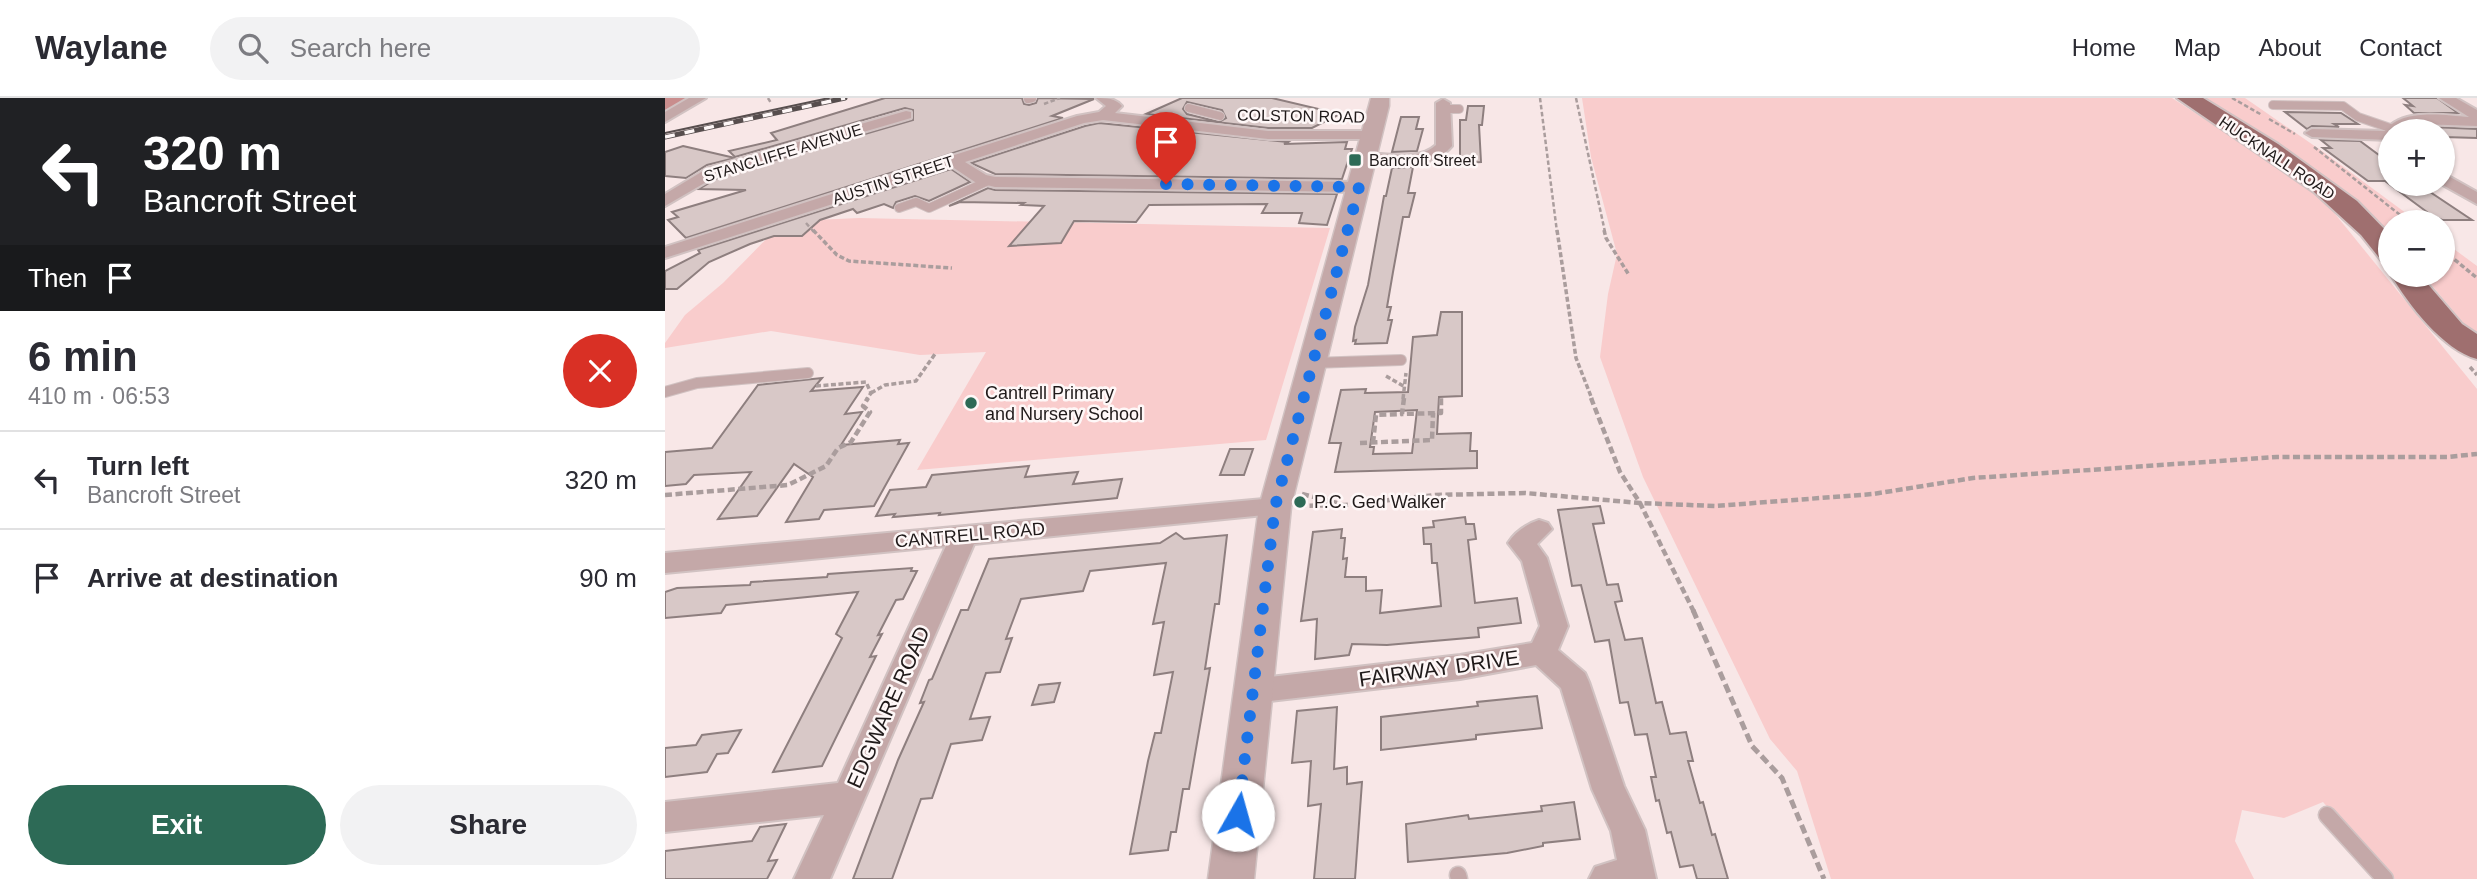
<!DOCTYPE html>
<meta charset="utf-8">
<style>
body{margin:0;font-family:Helvetica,sans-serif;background:#f2f2f3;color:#2b2b33;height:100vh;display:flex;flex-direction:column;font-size:26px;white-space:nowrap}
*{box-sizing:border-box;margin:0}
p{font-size:23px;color:#7c7c81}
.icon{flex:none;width:38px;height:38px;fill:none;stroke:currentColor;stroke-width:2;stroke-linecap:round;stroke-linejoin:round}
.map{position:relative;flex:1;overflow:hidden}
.drawer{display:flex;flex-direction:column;background:#fff;width:665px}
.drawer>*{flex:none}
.guide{background:#202124;color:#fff;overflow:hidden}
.tools{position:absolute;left:1713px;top:21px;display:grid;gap:14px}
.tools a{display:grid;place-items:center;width:77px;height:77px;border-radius:50%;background:#fff;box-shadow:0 2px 5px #0004;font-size:35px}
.pin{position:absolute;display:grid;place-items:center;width:60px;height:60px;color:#fff;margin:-72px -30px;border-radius:50% 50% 50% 0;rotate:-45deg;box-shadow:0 0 7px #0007}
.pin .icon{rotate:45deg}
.me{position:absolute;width:77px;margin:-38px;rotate:7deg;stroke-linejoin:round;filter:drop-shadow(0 0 5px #0008)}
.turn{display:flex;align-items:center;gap:24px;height:147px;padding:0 28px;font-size:32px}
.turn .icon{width:91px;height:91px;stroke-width:2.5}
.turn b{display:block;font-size:49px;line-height:60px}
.then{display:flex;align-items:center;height:66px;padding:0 28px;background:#0003;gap:14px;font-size:26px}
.round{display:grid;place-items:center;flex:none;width:74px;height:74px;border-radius:37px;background:#f2f2f3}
.summary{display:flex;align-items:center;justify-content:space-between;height:119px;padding:0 28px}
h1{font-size:42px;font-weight:700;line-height:52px}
.primary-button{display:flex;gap:14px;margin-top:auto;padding:14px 28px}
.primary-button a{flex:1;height:80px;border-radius:42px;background:#2d6a56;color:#fff;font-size:28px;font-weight:700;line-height:80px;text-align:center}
.primary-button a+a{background:#f2f2f3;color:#2b2b33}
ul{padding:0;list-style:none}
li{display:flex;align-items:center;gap:21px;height:98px;padding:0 28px;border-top:2px solid #e1e1e2}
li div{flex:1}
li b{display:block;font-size:26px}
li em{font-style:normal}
header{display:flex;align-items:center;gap:42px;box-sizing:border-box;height:98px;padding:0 35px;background:#fff;border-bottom:2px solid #e1e1e2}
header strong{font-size:33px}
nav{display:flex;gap:38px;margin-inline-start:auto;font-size:24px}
.search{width:490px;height:63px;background:#f2f2f3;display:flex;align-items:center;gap:18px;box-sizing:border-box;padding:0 24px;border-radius:38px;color:#7c7c81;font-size:26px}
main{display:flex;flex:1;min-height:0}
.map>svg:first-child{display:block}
.green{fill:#f9cccc}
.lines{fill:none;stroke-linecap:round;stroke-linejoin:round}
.river{fill:#c98d8d;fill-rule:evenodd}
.building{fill:#d8c8c7;stroke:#8e7f7f;stroke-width:2;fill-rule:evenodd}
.service-far2-casing{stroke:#d1c2c2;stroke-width:10}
.service-far1-casing{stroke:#d1c2c2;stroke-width:12}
.service-casing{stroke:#d1c2c2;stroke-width:19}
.minor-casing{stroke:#d1c2c2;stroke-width:4}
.tertiary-casing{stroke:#d1c2c2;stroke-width:3}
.primary-casing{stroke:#d1c2c2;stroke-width:4}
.path-far3{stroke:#aa9d9d;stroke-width:2.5;stroke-dasharray:4.5 2.5;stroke-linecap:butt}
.path-far2{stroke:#aa9d9d;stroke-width:3.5;stroke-dasharray:5 2.5;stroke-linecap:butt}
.path-far1{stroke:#aa9d9d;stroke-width:4.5;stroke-dasharray:7 3.5;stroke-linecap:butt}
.path{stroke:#aa9d9d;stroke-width:5;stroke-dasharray:9 4.5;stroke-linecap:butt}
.service-far2{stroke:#c4a8a8;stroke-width:8}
.service-far1{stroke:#c4a8a8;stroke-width:10}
.service{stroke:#c4a8a8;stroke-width:16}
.minor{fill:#c4a8a8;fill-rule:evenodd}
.tertiary{fill:#c4a8a8;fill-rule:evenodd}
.primary{fill:#9f6f6f;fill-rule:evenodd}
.tram{stroke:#574e4e;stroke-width:2}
.rail-casing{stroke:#574e4e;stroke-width:5}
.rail{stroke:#fef7f7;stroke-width:3.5;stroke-dasharray:10;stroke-linecap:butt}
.route{stroke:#1a73e8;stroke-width:12;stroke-dasharray:0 21.6}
.poi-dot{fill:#2d6a56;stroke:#fef7f7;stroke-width:2.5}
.labels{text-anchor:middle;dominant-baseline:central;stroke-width:5;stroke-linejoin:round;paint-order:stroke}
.far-street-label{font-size:16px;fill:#201a1a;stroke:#fef7f7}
.far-poi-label{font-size:16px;fill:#201a1a;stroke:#fef7f7;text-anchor:start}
.poi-label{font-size:18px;fill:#201a1a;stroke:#fef7f7;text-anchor:start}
.street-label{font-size:18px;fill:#201a1a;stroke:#fef7f7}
.near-street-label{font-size:21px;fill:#201a1a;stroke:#fef7f7}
</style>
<header>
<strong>Waylane</strong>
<div class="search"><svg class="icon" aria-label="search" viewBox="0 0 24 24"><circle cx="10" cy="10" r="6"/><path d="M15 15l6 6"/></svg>Search here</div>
<nav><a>Home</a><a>Map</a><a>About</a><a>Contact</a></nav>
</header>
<main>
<section class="drawer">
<div class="guide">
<div class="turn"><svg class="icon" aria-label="left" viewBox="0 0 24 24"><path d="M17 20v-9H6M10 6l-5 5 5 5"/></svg><div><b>320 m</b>Bancroft Street</div></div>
<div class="then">Then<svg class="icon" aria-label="arrive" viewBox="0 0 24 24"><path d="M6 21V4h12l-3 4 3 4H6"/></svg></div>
</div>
<div class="summary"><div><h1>6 min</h1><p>410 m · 06:53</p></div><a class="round" style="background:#d93025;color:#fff"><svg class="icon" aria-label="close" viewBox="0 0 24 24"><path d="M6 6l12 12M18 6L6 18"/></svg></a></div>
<ul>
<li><svg class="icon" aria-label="left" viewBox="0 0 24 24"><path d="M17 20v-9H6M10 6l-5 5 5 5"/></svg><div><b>Turn left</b><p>Bancroft Street</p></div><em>320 m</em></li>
<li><svg class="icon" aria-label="arrive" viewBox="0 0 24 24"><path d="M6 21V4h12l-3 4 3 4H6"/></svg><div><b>Arrive at destination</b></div><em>90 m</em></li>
</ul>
<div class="primary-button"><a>Exit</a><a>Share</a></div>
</section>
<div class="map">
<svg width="1812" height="781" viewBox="0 0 1812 781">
<rect width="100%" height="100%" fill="#f8e7e7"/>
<g class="green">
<polygon points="917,0 1507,0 1623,75 1662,106 1812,291 1812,781 1730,781 1695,747 1658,704 1619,720 1577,712 1570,743 1589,781 1166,781 1132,673 1105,641 978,379 935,259 943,196 952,156 926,59"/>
<polygon points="1535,0 1580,0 1654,51 1753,124 1726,124 1725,139"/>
<polygon points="141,115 150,122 194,120 665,130 601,342 252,372 321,254 255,257 106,233 0,250 0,245 20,217 58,185 121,121"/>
<polygon points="1778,143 1812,168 1812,241 1758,177 1778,177"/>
</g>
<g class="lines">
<polygon class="river" points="0,0 24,0 24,1 8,16 0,18"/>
</g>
<g class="building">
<polygon points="220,0 357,0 359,6 364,7 371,5 373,0 429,1 387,18 398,20 21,140 3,122 13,119 7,114 81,92 34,91 56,78 248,22 248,12 240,10 70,59 64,53 112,42 106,35"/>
<path d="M517 0H607L675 16 647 30H603L481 16ZM522 4 557 12 561 20 554 24 522 16 518 11Z"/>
<polygon points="1738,0 1772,0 1793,15 1749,15 1740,7 1748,8"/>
<polygon points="803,8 819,8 817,27 814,27 816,64 795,65 795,22 801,22"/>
<polygon points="1620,14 1676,15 1693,26 1669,26 1674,29 1647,28 1642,31"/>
<polygon points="736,19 754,19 751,31 758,31 752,53 727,54"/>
<polygon points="434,25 623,44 619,46 682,44 680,51 687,51 677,81 330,76 306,65 420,28"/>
<polygon points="1767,29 1812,31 1812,40 1779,39 1778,33"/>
<polygon points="1656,42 1695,43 1726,66 1726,86 1753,86 1807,122 1777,122 1766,117 1720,83 1703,83 1658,50 1666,50"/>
<polygon points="18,48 70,60 42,67 21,80 0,78 0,54"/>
<polygon points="748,69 743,95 750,95 744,119 738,119 728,174 722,209 726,209 723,222 727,222 722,245 690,246 691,242 688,243 690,229 703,187 719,98 721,98 727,70"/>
<polygon points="286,71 305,84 264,103 250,98 231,104 228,110 219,106 192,115 188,111 155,122 137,138 109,138 85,146 44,164 12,191 0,191 0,173 35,155 33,152"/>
<polygon points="323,90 330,92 672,96 662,127 634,125 637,115 597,115 602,106 484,107 471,124 409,123 396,145 344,148 379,108 356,107 359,105 295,104 284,108"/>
<path d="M776 214H797V298L774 299 772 336 806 335 805 353H812V370L670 374 676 345H664L676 292 701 291 700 295 743 294 748 239 772 237ZM752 312 747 355 708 356 709 349H705L710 314Z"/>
<polygon points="157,280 146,293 198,289 180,316 197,314 176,347 235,342 233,346 244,345 209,408 159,412 154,421 121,424 148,379 129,366 92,418 53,421 86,374 29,377 21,386 0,388 0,354 47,350 93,287"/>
<polygon points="565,351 588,351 579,377 555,377"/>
<polygon points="364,368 360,379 413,374 408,386 457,381 452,400 443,401 274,417 275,415 228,419 230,416 211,418 225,392 261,389 267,377"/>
<polygon points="935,408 939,425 928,426 942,487 953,486 957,503 950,504 960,542 977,540 991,605 997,604 1005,636 1021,634 1028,663 1023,663 1035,705 1038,704 1047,737 1050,736 1063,781 1032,781 1028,767 1015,769 1006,734 1002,735 994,702 991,703 986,679 991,679 982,636 970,637 963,604 955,605 944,542 930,544 916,487 907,488 893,412"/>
<polygon points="800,419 801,426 809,426 811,441 803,442 810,505 852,500 856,525 813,530 814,539 722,547 687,546 684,557 650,561 652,521 636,523 648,434 677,431 676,440 680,440 678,461 682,460 680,479 701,479 701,493 717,492 715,515 776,508 772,465 767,465 766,446 759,446 758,430 769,429 768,423"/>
<polygon points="511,435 519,441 562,437 554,506 550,506 540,571 545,570 524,691 518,691 511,734 506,734 503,752 465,756 483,663 490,635 496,635 508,574 489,577 499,524 488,526 501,465 425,473 418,493 356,501 341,541 347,540 335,574 321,575 305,621 325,619 317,642 286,646 267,700 256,701 227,781 188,781 233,662 259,604 255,605 264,582 267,581 296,512 303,512 324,461 495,445"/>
<polygon points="247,470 246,473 252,473 238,501 231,502 213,537 217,536 205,559 211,558 157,668 108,674 177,540 171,536 193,494 61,507 56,515 0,520 0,494 12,490 85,487 86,484 162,479 163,476"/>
<polygon points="395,585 389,604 367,607 374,587"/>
<polygon points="872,598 877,630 811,637 811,641 716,652 716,619 813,608 812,604"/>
<polygon points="672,609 669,671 682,669 682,686 697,684 690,781 649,781 656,706 643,708 646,663 627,665 632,613"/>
<polygon points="76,632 63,655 52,656 42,674 0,679 0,650 31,647 37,637"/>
<polygon points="909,704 915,741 878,745 878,748 842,755 743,764 741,726 803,717 804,721 877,713 876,708"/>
<polygon points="121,726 103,763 112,762 102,781 0,781 0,753 87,743 95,729"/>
</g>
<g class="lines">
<defs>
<g id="service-far2">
<polyline points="363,1 367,0"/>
<polyline points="1608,7 1678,8 1693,19 1728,31"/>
<polyline points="524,10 555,18"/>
<polyline points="779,11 794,11"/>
<polyline points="234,110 251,104 264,110 323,83"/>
</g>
<g id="service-far1">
<polyline points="647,265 736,262"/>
<polyline points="0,294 32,285 143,275"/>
</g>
<g id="service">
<polyline points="1662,717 1720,781"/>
<polyline points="793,777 794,781"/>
</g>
<g id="minor">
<polygon points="24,0 41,0 0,24 0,14"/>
<path d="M431 0C442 0 450 0 457 8L450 15 603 33H708L715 37 708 41H603L438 22 419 25 300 64 321 77 330 79 694 84 702 89 694 94 330 89 310 84 286 68 0 160V149L412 18 434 14 441 8Z"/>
<path d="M1774 0H1791L1812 12V28L1755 26 1736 33H1726L1725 42 1647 39 1640 35 1647 31 1720 33C1737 10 1778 17 1804 19Z"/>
<path d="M778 1 785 5 787 48C768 71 723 70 697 63L694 60 697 57 702 55C724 56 754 63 771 47V5Z"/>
<polygon points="241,13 246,14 246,20 55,76 0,108 0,96 43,70"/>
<polygon points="1778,75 1812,94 1812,106 1776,86"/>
<polygon points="610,400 619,403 623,409 619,415 309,446 165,781 129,781 159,717 0,734 0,704 173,685 281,448 0,475 0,455"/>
<path d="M874 422 883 425 887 431 872 446 882 460 903 528 893 552 920 575 924 584 959 688 980 732 991 781H924L930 769 952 762 946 733 927 691 896 590 871 567 795 581 588 605 577 602 573 593 577 584 588 581 795 557 867 545 875 528 857 463 843 445C850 434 862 426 874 422Z"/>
</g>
<polygon id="tertiary" points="706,0 724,0 724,8 626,409 589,781 543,781 594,409"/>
<g id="primary">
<polygon points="1512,0 1538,0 1613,46 1692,103 1726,138 1726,164 1716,162 1696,137 1649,94"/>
<path d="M1726 177H1755L1797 226 1812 236V261C1778 252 1743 206 1726 177Z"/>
</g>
</defs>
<use href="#service-far2" class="service-far2-casing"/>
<use href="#service-far1" class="service-far1-casing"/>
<use href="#service" class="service-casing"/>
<use href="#minor" class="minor-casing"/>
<use href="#tertiary" class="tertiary-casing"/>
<use href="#primary" class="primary-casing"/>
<g class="path-far3">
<polyline points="103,0 106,5"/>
<polyline points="875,0 892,134"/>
<polyline points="911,0 940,134"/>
<polyline points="1567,0 1597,17"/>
<polyline points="379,6 395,0"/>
<polyline points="1604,21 1630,36"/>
<polyline points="1649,49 1744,124"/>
<polyline points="141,125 149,134"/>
</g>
<g class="path-far2">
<polyline points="148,132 172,157 184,163 287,170"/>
<polyline points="892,132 911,260 927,301"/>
<polyline points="939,132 941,140 964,177"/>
<polyline points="1778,152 1812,180"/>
<polyline points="1805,269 1812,277"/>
<polyline points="721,278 740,289"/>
<polyline points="151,288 201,284 206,295 202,301"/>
<polyline points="206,295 220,287 251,283 270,256"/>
<polyline points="738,301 741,275"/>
</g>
<g class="path-far1">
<polyline points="739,300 737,316 776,315 776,300"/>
<polyline points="926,300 955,374 975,405 1029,514"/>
<polyline points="695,345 767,342 768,315"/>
<polyline points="708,345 711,317 737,316"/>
<polyline points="637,396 672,405"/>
<polyline points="0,397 123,387 161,368 173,350 186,344 205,314 198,308 203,300"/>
<polyline points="634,408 680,407 770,397 860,395 975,405 1050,408 1208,396 1308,380 1612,359 1782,359 1812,356"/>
</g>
<polyline class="path" points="1028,512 1087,648 1117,680 1159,781"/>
<use href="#service-far2" class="service-far2"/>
<use href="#service-far1" class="service-far1"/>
<use href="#service" class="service"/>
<use href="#minor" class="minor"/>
<use href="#tertiary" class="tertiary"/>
<use href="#primary" class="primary"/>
<polyline class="tram" points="0,35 164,0"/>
<defs>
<polyline id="rail" points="0,39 180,0"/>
</defs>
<use href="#rail" class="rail-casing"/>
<use href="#rail" class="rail"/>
</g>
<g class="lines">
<polyline class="route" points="501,86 694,89 610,409 573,717"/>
</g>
<g class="poi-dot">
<rect x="683" y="55" width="14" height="14" rx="3.5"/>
<circle cx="306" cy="305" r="7"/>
<circle cx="635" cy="404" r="7"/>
</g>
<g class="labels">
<g class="far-street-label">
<text transform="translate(636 18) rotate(1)">COLSTON ROAD</text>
<text transform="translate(118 55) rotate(-17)">STANCLIFFE AVENUE</text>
<text transform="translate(1612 60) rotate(34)">HUCKNALL ROAD</text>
<text transform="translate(228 82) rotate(-18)">AUSTIN STREET</text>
</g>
<g class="far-poi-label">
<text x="704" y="62">Bancroft Street</text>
</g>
<g class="poi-label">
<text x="320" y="295">Cantrell Primary<tspan x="320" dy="21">and Nursery School</tspan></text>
<text x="649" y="404">P.C. Ged Walker</text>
</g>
<g class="street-label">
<text transform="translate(305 437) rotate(-5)">CANTRELL ROAD</text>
</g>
<g class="near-street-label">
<text transform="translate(774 570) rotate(-8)">FAIRWAY DRIVE</text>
<text transform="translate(223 609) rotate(-66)">EDGWARE ROAD</text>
</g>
</g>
</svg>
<div class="tools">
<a>+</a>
<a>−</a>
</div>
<div class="pin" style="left:501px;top:86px;background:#d93025"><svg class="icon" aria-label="arrive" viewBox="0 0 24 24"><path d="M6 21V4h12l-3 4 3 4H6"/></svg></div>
<svg class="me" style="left:573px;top:717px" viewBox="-20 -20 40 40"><circle r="19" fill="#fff"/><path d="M0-13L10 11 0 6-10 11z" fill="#1a73e8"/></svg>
</div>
</main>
